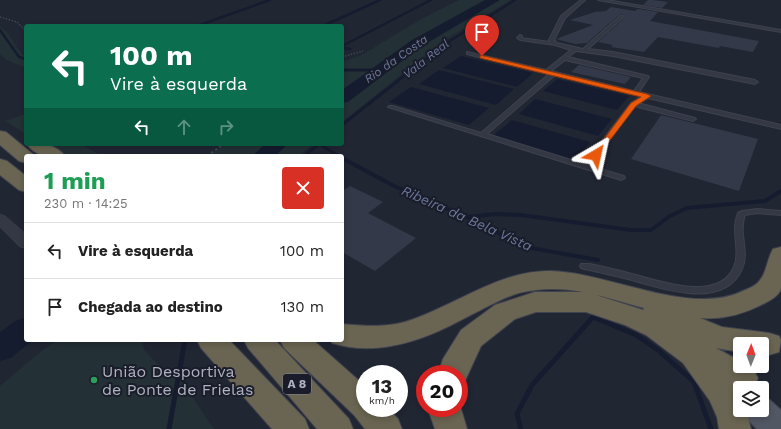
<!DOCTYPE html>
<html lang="pt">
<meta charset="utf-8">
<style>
body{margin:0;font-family:"Work Sans",sans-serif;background:#f2f2f2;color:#222;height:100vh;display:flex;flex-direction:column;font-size:15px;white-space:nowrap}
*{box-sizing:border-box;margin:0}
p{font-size:13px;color:#767676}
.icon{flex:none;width:22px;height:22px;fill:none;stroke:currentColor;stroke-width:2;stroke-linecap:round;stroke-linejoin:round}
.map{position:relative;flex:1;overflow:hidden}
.sheet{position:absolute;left:24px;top:154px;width:320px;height:188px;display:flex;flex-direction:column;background:#fff;border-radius:4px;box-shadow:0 2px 6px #0003}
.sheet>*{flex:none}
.hud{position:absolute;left:24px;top:24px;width:320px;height:122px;border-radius:4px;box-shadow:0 2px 6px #0003;background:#0b6e4f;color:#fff;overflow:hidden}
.needle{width:26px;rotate:1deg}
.tools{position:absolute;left:733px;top:337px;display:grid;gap:8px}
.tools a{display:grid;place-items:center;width:36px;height:36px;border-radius:4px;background:#fff;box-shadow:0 2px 6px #0003;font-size:20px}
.speed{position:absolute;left:356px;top:365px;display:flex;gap:8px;font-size:20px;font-weight:700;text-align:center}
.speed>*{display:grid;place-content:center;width:52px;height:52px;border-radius:50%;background:#fff;box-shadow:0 2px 6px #0003;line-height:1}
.speed small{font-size:10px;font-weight:400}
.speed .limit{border:6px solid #d22;background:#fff;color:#111}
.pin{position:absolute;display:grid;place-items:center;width:34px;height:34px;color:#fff;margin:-41px -17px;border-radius:50% 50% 50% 0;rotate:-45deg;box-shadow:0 0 4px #0007}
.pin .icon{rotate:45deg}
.me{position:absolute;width:44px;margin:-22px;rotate:36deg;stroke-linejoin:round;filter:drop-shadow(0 0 3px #0008)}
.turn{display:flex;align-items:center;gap:14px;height:84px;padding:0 20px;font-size:18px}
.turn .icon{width:52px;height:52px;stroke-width:2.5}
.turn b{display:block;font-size:28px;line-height:34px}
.lanes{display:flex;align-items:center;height:38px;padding:0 20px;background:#0003;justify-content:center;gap:20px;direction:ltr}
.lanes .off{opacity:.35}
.round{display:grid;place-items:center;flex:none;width:42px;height:42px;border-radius:4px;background:#f2f2f2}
.summary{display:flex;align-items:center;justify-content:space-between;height:68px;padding:0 20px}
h1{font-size:24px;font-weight:700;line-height:30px;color:#1e9e55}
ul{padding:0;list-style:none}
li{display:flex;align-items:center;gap:12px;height:56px;padding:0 20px;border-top:1px solid #e0e0e0}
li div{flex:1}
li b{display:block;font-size:15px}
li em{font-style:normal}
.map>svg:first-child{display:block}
.green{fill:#233035}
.water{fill:#161c2f}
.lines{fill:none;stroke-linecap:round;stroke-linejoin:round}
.stream-far3{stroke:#161c2f;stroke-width:2.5}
.stream-far2{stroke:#161c2f;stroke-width:3}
.stream-far1{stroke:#161c2f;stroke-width:4}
.stream{stroke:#161c2f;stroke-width:5}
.river{fill:#161c2f;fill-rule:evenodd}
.building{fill:#34394a}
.lane-casing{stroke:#3e414e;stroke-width:2}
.street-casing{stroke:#3e414e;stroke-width:1}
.primary-casing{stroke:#3e414e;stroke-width:2}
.highway-casing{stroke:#3f424f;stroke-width:2}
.path-far1{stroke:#3b494d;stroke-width:1.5;stroke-dasharray:1.5 1.5;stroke-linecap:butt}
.path{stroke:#3b494d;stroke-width:2;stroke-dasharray:2.5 2.5;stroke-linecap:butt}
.lane{fill:#343844;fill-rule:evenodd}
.street{fill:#343844;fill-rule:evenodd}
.primary{fill:#525764;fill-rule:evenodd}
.highway{fill:#6a6552;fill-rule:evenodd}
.route{fill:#ea580c;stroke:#983908}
.leisure-dot{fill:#2e9e5b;stroke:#1a1d29;stroke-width:1.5}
.labels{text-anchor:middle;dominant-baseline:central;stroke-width:4;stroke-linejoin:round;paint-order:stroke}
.far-water-label{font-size:12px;font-style:italic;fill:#6b779d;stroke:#1a1d29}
.shield{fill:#1a1d29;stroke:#828593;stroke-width:1}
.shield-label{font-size:12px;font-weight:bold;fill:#aeb2c1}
.water-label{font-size:14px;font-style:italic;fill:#6b779d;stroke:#1a1d29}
.near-poi-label{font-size:16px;fill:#aeb2c1;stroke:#1a1d29;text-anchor:start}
</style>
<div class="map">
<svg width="781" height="429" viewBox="0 0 781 429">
<rect width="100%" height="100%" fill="#212633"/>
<g class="green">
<path d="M459 0H511L446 39 342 122V63C350 58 361 56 367 52 397 33 427 15 459 0Z"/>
<path d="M0 27C12 33 14 49 26 57V68L7 60 0 54Z"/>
<polygon points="26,115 26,134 5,121 25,114"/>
<polygon points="43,144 80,144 102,156 63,156"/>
<polygon points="227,144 313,144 298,156 207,156"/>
<polygon points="58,340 142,340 144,350 164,371 177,375 214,429 0,429 0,386 44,349"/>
</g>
<g class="water">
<polygon points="461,56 533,73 517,87 443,68"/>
<polygon points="439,70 514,89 496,105 419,84"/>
<polygon points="557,79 629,96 617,110 543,91"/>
<polygon points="411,87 489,108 469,125 389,102"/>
<polygon points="535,99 612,119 598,136 519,114"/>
<polygon points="512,120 590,142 575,160 494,135"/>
</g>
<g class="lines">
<g class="stream-far3">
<polyline points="197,26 270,0"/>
<polyline points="323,26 380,0"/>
<polyline points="0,30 19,57 26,59"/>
<polyline points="350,49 343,48 344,45 431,0"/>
<polyline points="413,69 445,44 515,0"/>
</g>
<g class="stream-far2">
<polyline points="342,70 380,70"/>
<polyline points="342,125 414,68"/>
<polyline points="319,144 339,156"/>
<polyline points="304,156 319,144"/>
<polyline points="342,158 343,159"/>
</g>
<g class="stream-far1">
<polyline points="342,158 394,186 467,217 526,247 598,260"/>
<polyline points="467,217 496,214 521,215 631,230 651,230 670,216 687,208 765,201 781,191"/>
</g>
<g class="stream">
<polyline points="169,429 185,340"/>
<polyline points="521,429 517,414 532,385 593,317 636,335 658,350 694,382 711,429"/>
</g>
<g class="river">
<polygon points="485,0 500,0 422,46 348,102 342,103 342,90 412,40"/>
<polygon points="265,144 288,144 275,156 252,156"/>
<polygon points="26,317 26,340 33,340 11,358 0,361 0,332 15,321"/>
</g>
</g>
<g class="building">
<polygon points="648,0 653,0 668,2 662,8 643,5"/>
<polygon points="611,7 635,11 638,9 658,12 650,21 759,41 753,52 720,46 719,48 658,37 644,52 611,47 613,45 598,42 623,19 622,14 619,15 587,43 575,44 556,39 593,25 570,20 595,12 606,11"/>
<polygon points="579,65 631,77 625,84 571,72"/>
<polygon points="661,115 758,139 739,191 631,159"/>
<polygon points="350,186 383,202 368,213 416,238 375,271 342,252 342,191"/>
</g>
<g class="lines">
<defs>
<g id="lane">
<path d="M581 0H585L565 18 554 40 557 43 583 49 620 16H622V18L588 49 613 52 755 80 758 82 755 84 613 56 576 51 568 57 648 76 649 77 639 92 781 125V129L648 98 638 103 695 118 696 119 693 121 634 106 590 166 624 176 625 178 621 180 388 107 389 106H393L481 133 549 74 467 54V52L546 70 571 50 555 45 520 40 517 38 520 35 522 36 521 38 550 42 549 40 561 16ZM565 60 643 78 634 91 551 71ZM555 75 642 96 631 103 584 164 487 134Z"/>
<polygon points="598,0 607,0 781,30 781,32"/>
<path d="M757 209 781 211V215L757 213 745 215C738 233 750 252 742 269 724 310 663 289 632 280 616 276 600 272 584 269L581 268 580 266 581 264H590C604 267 618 270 632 274 659 281 719 303 734 267 741 250 730 232 738 213L742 211Z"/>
</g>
<polygon id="street" points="0,214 5,216 26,234 26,248 20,247 0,227"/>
<polygon id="primary" points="762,397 770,400 781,410 781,429 757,429 748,420 743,410 762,410"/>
<g id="highway">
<polygon points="0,131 6,132 35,156 26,156 26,163 19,161 0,145"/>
<path d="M27 144C41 144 55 143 65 156 50 156 36 158 27 144Z"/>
<polygon points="0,159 7,161 26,176 26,192 19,190 0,175"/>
<path d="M781 247C781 260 781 276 781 288 780 295 771 300 765 303 744 314 724 320 700 318L722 327 769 333 779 336 781 340 779 352 769 355 762 354V344H740V352L716 348 740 361V366C751 366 753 369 758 378L754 387 740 388V389L736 388 740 397V410H746L751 429H719L717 417 710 401 683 363 646 335 625 325 586 312H536L515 319 481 346 464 383 459 384V374H438L443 359 461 330 495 305 535 292H583C562 288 540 288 519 293 499 299 480 311 461 320 422 341 376 357 332 343L331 340H342V324C364 326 390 328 411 320 458 304 498 271 550 271 609 272 691 318 745 290 750 288 757 285 760 280 767 272 767 259 773 249ZM596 295 601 296 644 308 643 310Z"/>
<polygon points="197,340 229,340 305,419 309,429 272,429 201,348"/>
<polygon points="244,340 275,340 349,419 353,429 317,429 248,348"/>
<polygon points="280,340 313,340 365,386 365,408 388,408 398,419 402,429 365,429 354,415 284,348"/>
<polygon points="459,402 467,429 435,429 429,412 430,408 459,408"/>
</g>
</defs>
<use href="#lane" class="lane-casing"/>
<use href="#street" class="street-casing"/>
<use href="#primary" class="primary-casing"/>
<use href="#highway" class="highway-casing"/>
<g class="path-far1">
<polyline points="0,17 17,22 26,31"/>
<polyline points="342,57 363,51"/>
</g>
<polyline class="path" points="207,156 224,144"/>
<use href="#lane" class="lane"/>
<use href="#street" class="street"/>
<use href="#primary" class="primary"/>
<use href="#highway" class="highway"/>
</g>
<polygon class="route" points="480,55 647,94 651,96 636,106 598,156 596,157 592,155 631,103 641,97 480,58"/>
<circle class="leisure-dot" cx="94" cy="380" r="4"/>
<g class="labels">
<g class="far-water-label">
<text transform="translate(396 59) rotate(-35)">Rio da Costa</text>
<text transform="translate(426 59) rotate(-38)">Vala Real</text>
</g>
<rect class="shield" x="283" y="374" width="28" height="20" rx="3"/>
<g class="shield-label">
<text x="297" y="384">A 8</text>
</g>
<g class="water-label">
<text transform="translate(467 218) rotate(24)">Ribeira da Bela Vista</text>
</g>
<g class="near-poi-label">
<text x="102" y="371">União Desportiva<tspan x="102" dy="18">de Ponte de Frielas</tspan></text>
</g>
</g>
</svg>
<div class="tools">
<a><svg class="needle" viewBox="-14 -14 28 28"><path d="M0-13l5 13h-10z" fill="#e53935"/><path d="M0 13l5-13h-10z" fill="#767676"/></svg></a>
<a><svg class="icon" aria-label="layers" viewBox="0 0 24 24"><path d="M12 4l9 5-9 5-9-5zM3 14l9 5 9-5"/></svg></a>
</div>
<div class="speed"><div>13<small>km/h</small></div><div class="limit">20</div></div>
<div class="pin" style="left:482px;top:56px;background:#d93025"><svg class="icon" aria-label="arrive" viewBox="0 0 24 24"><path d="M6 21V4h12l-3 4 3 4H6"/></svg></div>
<svg class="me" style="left:596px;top:155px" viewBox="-20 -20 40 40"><path d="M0-17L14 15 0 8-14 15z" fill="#ea580c" stroke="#fff" stroke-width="4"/></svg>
<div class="hud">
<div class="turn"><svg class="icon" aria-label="left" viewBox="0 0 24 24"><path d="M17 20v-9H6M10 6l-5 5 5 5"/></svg><div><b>100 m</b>Vire à esquerda</div></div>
<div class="lanes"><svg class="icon" aria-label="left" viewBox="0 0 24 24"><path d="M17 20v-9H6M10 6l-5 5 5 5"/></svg><svg class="icon off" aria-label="ahead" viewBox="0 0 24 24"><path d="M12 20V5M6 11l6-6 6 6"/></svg><svg class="icon off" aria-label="right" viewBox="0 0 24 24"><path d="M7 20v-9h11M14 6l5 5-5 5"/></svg></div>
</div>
<section class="sheet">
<div class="summary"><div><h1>1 min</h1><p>230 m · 14:25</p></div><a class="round" style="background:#d93025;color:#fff"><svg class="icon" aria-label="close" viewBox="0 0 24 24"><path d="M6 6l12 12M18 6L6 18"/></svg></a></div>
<ul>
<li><svg class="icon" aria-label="left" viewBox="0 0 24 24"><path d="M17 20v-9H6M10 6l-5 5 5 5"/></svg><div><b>Vire à esquerda</b></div><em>100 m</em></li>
<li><svg class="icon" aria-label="arrive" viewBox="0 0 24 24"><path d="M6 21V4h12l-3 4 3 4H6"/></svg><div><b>Chegada ao destino</b></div><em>130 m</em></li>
</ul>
</section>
</div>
